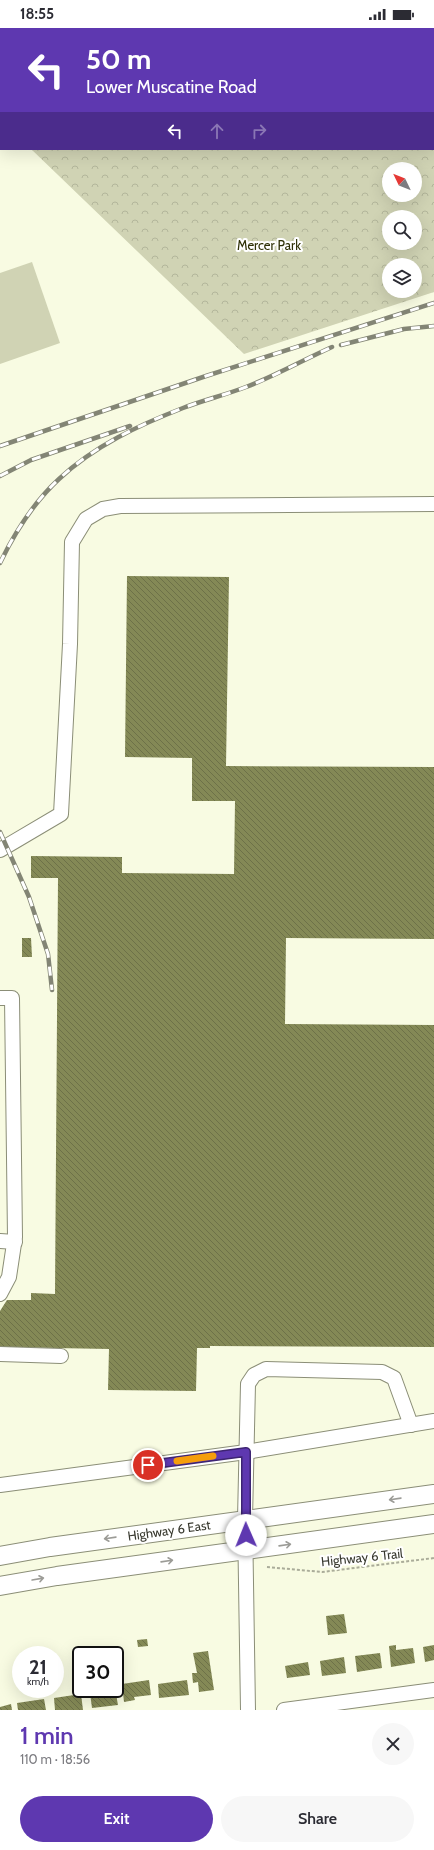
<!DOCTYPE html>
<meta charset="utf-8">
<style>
body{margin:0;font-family:Cabin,sans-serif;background:#f7f7f7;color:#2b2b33;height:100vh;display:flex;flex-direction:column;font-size:15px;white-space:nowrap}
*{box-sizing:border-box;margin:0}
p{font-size:13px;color:#7c7c81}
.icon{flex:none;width:22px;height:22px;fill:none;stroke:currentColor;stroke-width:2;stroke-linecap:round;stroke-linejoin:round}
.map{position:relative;height:1682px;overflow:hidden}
.drawer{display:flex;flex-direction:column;background:#fff;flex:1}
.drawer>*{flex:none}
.hud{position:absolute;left:0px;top:0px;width:434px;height:122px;box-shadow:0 4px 16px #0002;background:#5e38b0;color:#fff;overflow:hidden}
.needle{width:26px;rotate:313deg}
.controls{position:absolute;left:382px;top:134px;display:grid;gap:8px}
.controls a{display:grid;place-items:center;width:40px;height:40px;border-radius:50%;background:#fff;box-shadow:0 4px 16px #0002;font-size:20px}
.speed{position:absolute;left:12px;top:1618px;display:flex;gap:8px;font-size:20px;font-weight:700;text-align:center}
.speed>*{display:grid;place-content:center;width:52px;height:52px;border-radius:50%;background:#fff;box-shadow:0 4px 16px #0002;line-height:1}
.speed small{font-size:10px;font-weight:400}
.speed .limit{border:2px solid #111;border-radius:6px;background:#fff;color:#111}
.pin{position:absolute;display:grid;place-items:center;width:34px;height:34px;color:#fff;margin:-17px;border:2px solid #fff;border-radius:50%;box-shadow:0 1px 4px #0007}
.me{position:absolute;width:44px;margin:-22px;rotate:359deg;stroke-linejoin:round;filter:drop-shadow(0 0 3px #0008)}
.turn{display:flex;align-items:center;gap:14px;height:84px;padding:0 20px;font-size:18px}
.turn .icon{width:52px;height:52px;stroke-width:2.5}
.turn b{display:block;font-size:28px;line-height:34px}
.lanes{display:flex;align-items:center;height:38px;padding:0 20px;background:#0003;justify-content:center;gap:20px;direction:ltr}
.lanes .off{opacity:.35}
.round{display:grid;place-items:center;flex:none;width:42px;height:42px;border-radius:21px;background:#f7f7f7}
.summary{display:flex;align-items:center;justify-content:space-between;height:68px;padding:0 20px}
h1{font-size:24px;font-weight:600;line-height:30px;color:#5e38b0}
.cta{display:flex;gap:8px;margin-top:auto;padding:8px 20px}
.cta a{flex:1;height:46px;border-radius:24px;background:#5e38b0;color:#fff;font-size:16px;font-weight:600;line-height:46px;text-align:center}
.cta a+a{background:#f7f7f7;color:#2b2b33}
.status{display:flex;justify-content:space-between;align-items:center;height:28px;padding:0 20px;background:#fff;direction:ltr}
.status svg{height:11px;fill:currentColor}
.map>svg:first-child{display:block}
.green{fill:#d0d3b4}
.forest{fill:url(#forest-crowns);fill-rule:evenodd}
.building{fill:url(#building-back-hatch)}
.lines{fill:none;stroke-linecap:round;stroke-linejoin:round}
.minor-casing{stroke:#8b8e77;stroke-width:16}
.major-casing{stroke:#8b8e77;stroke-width:20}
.path{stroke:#aaac99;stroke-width:2;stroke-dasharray:3 2;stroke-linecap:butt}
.minor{stroke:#fff;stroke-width:14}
.major{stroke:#fff;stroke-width:18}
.rail-casing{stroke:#838575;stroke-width:4.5}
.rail{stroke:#fff;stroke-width:3;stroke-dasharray:9;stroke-linecap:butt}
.oneway{stroke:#9c9c97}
.route-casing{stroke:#3d2472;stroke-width:10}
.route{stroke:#5e38b0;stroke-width:7}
.slow{stroke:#f59e0b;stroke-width:7}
.labels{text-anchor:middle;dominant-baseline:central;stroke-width:4;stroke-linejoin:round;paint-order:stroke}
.park-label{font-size:13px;fill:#2d2f05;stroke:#fff}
.street-label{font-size:13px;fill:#38392f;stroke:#fff}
</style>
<div class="status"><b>18:55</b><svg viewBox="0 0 49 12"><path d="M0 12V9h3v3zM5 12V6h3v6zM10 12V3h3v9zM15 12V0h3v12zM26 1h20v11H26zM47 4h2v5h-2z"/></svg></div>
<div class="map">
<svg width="434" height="1682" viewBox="0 0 434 1682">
<defs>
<pattern id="forest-crowns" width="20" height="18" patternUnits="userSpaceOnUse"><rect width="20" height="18" fill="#d0d3b4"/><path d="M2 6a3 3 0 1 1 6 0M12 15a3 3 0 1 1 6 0" fill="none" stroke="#b3b69b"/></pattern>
<pattern id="building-back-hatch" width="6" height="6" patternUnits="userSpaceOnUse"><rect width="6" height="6" fill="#848956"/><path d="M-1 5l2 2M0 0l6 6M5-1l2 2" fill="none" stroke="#6d7148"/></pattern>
</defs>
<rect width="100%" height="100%" fill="#f8fbe2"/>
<polygon class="green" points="32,234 60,315 0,336 0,245"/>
<path class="forest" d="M0 0H434V264L244 326 31 121H433V1H1V93ZM389 141H415V167H389ZM389 189H415V215H389ZM389 237H415V263H389Z"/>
<g class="building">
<polygon points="127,548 229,549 226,738 434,739 434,911 286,910 285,996 434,997 434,1319 210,1318 210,1320 197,1320 196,1363 108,1362 109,1321 0,1319 0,1283 7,1272 31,1272 31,1265 55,1266 58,850 31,850 31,828 122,829 122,845 234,846 235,773 192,773 192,730 125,729"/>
<polygon points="22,910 31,910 32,929 22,929"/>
<polygon points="344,1586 347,1605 328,1607 326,1588"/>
<polygon points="147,1611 148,1618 138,1619 137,1612"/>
<polygon points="396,1617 396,1622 413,1620 415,1635 391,1639 389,1618"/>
<polygon points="434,1617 434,1632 425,1634 423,1619"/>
<polygon points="208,1623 214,1662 199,1664 198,1654 193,1655 192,1645 197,1645 193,1625"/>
<polygon points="380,1625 382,1640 357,1644 355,1628"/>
<polygon points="344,1629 346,1645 322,1648 320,1633"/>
<polygon points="308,1634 310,1647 287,1650 285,1638"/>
<polygon points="149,1652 151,1667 134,1669 135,1672 124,1674 122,1656"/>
<polygon points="187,1652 189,1667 159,1670 158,1656"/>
<polygon points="106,1661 115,1661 118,1677 92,1680 90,1665 107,1662"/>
<polygon points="81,1666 83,1682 55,1682 54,1670"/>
<polygon points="44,1671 46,1682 18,1682 17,1675"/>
<polygon points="11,1676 12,1682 0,1682 0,1679"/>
</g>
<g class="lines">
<defs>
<g id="minor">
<polyline points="0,822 61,786 70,616 72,514 86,491 103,481 120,478 434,476"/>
<polyline points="0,970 12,970 15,1209 9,1249 0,1266"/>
<polyline points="0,1213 15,1214"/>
<polyline points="0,1326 61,1328"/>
<polyline points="0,1457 246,1424 434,1393"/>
<polyline points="248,1682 245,1491 248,1356 254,1347 266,1341 382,1344 394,1350 411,1397"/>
<polyline points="284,1682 434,1662"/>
</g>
<g id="major">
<polyline points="0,1528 50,1519 434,1466"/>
<polyline points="0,1558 57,1548 434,1496"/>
</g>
</defs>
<use href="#minor" class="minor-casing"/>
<use href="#major" class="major-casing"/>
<g class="path">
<polyline points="245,0 245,1"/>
<polyline points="267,1539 322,1544 434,1530"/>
</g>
<use href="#minor" class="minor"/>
<use href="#major" class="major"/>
<defs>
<g id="rail">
<polyline points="341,317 404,301 434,298"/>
<polyline points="0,418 206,348 434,275"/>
<polyline points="0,448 31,432 130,398"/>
<path d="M0 535C15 504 34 474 59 451 94 418 139 397 183 380 204 372 225 367 246 359 275 348 303 332 332 319"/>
<polyline points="0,804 29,869 48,926 52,962"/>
</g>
</defs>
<use href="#rail" class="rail-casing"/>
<use href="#rail" class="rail"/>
</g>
<defs><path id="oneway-shaft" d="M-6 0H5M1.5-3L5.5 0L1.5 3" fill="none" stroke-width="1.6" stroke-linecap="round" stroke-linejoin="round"/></defs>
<g class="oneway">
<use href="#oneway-shaft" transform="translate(395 1471) rotate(172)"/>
<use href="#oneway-shaft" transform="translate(110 1510) rotate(172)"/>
<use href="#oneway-shaft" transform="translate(285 1517) rotate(-8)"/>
<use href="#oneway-shaft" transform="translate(167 1533) rotate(-8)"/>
<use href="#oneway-shaft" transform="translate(38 1551) rotate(-10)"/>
</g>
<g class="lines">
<defs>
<polyline id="route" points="148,1437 246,1424 246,1507"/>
</defs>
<use href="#route" class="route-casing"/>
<use href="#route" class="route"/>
<polyline class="slow" points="177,1433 213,1428"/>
</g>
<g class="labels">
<g class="park-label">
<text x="269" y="217">Mercer Park</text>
</g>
<g class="street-label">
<text transform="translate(169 1502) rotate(-8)">Highway 6 East</text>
<text transform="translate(362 1529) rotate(-6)">Highway 6 Trail</text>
</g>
</g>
</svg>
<div class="controls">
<a><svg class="needle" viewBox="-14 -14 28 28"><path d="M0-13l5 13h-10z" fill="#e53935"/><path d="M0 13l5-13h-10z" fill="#7c7c81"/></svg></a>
<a><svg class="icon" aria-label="search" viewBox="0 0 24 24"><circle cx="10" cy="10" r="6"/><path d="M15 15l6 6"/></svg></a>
<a><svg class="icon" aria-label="layers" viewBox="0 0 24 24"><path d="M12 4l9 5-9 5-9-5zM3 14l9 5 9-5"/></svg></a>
</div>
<div class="speed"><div>21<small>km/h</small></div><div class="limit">30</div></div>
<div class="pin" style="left:148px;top:1437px;background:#d93025"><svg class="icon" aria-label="arrive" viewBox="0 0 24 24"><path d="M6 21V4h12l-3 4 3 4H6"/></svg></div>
<svg class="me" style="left:246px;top:1507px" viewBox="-20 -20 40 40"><circle r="19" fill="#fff"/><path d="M0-13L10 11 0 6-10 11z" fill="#5e38b0"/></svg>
<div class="hud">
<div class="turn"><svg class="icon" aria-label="left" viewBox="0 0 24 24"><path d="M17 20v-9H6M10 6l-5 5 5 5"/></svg><div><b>50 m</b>Lower Muscatine Road</div></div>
<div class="lanes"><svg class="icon" aria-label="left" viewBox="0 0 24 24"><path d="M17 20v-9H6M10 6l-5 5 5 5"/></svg><svg class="icon off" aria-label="ahead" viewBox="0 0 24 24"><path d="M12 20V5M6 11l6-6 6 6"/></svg><svg class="icon off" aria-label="right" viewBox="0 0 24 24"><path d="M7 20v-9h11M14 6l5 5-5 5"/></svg></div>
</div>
</div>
<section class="drawer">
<div class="summary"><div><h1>1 min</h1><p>110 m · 18:56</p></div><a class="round"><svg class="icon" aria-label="close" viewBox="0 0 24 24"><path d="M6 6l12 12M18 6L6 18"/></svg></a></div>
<div class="cta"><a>Exit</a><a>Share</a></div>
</section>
